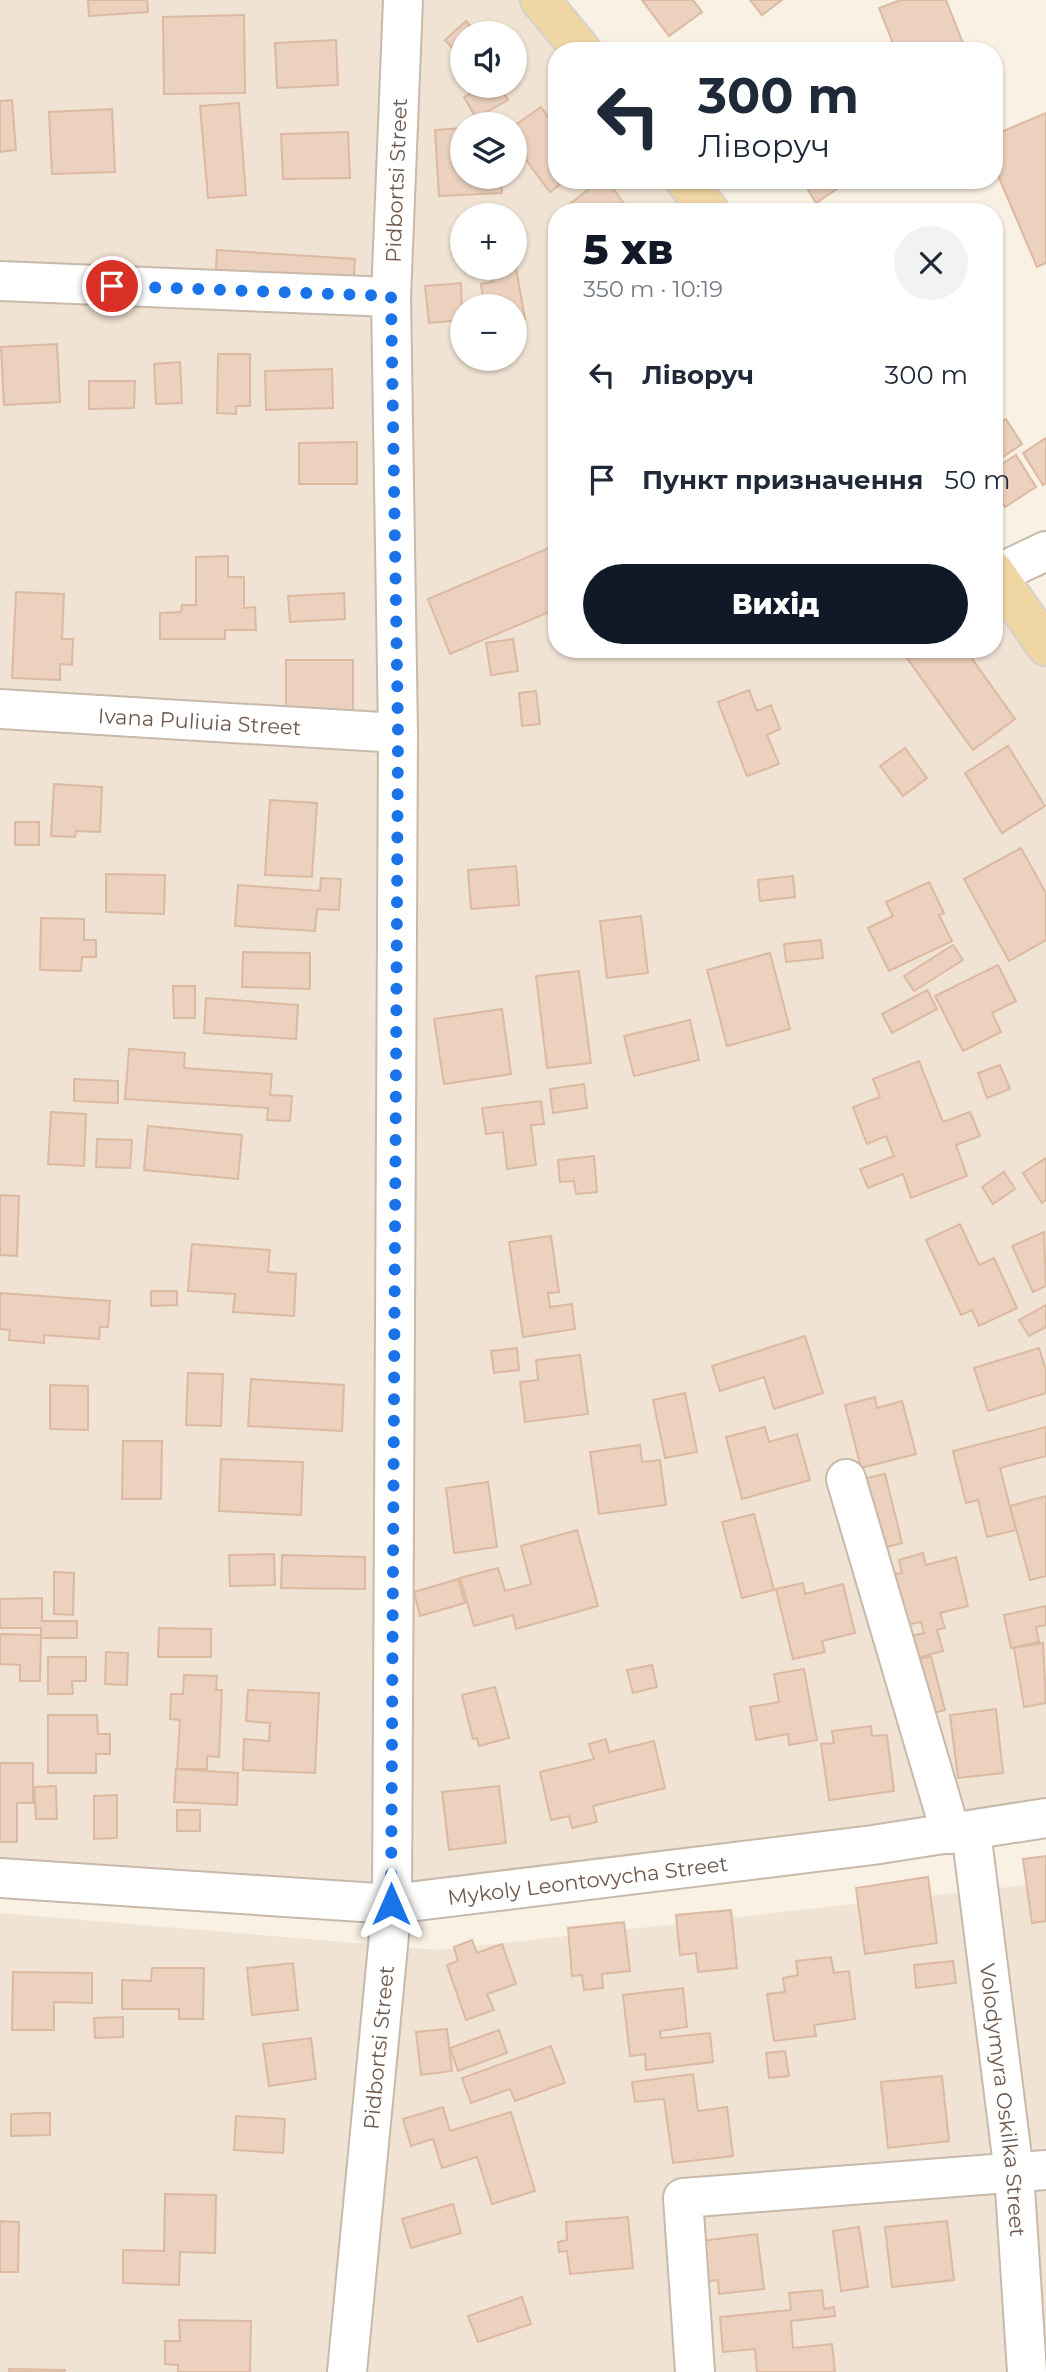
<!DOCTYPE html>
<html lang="uk">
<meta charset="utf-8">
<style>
body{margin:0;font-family:Montserrat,sans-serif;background:#f2f2f3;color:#1f2937;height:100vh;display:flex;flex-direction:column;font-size:26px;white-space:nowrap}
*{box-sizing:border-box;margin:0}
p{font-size:23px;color:#747a83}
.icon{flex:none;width:38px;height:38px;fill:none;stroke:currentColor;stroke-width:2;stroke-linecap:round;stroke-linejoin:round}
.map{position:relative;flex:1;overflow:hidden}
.details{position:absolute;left:548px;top:203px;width:455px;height:455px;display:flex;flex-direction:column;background:#fff;border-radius:28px;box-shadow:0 2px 5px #0004}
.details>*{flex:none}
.guide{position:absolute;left:548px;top:42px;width:455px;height:147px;border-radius:28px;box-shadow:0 2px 5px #0004;background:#fff;color:#1f2937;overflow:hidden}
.controls{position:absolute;left:450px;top:21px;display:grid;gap:14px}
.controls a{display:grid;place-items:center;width:77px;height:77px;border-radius:50%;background:#fff;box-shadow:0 2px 5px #0004;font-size:35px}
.pin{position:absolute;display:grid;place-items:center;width:60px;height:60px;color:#fff;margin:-30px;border:4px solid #fff;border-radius:50%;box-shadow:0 2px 7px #0007}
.me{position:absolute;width:77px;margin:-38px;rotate:0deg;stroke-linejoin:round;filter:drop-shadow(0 0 5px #0008)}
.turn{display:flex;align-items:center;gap:24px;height:147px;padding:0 35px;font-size:32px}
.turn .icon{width:91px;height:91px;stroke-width:2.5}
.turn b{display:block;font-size:49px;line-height:60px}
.round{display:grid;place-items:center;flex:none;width:74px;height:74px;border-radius:37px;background:#f2f2f3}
.overview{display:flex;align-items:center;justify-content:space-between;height:119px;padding:0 35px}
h1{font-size:42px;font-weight:800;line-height:52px;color:#111827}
.primary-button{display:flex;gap:14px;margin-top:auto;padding:14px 35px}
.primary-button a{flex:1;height:80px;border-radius:42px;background:#111827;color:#fff;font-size:28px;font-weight:800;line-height:80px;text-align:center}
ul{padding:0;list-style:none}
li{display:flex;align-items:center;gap:21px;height:105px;padding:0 35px}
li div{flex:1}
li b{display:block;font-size:26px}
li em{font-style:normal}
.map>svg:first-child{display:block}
.residential{fill:#f0e3d3;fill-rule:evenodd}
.building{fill:#ebd1be;stroke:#dcb9a1;stroke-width:2}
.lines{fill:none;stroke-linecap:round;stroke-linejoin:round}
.minor-casing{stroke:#c8b9ab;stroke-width:42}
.major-casing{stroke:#d6d1cd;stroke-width:42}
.minor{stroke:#fff;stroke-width:38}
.major{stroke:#f0d6a3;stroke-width:38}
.route{stroke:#1a73e8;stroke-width:12;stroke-dasharray:0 21.6}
.labels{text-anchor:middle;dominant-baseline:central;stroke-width:5;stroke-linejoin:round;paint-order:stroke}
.street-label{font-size:21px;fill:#6e594c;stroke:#fcf5e9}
</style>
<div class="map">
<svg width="1046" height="2372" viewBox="0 0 1046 2372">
<rect width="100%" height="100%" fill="#f9f1e3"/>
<g class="residential">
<path d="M0 0H540L582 51H556V180H685L710 212H556V649H994V571L1046 646V1818L392 1904 0 1878ZM462 33H514V86H462ZM462 124H514V177H462ZM462 215H514V268H462ZM462 306H514V359H462Z"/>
<polygon points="1046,1883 1046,2372 0,2372 0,1913 439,1950"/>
</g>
<g class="building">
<polygon points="88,0 147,0 148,12 89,16"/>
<polygon points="642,0 693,0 702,12 669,36"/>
<polygon points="750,0 782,0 762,15"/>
<polygon points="901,0 946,0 966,51 896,51 879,8"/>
<polygon points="244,15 245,93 164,94 163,17"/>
<polygon points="466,21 476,33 462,33 462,59 445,40"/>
<polygon points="336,40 338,85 277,88 275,43"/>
<polygon points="483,86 499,86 508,100 476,118 464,97"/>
<polygon points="12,100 16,150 0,152 0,101"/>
<polygon points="239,103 246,195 208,198 200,106"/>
<polygon points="541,107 556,128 556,180 566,180 550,192 514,144 514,126"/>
<polygon points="112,109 115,172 52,174 49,112"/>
<polygon points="1046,113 1046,263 1037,267 994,166 994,135"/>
<polygon points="462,128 462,177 501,177 502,193 439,196 435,130"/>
<polygon points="348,132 350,178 283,179 281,134"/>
<polygon points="600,180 607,180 630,212 560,212"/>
<polygon points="802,180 850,180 816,203"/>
<polygon points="217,250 355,259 353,290 215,281"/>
<polygon points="514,257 525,319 514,321 514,306 484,306 481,284 493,282 491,268 514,268"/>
<polygon points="461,283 462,320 429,323 425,286"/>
<polygon points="57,344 60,402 4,405 1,347"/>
<polygon points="218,354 250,354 250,406 236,406 236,414 217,413"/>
<polygon points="180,362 182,403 156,404 154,364"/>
<polygon points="332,369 333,408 266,410 265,371"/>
<polygon points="89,381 135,381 134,408 89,409"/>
<polygon points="1006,419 1022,444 994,463 994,426"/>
<polygon points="1046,438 1046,483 1043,485 1023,453"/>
<polygon points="357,442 357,484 299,484 299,443"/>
<polygon points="1016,455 1036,487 1005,507 994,490 994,469"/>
<polygon points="556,545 556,609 450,654 428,599"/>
<polygon points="228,556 228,577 244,577 244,608 255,607 256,630 225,630 225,639 160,639 160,613 181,612 182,605 196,605 196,557"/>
<polygon points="16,592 64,594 62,639 73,639 72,665 60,664 60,680 12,678"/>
<polygon points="344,593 345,619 290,622 288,596"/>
<polygon points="513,639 518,671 491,675 486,643"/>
<polygon points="910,649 965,649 1015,719 973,750 904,654"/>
<rect x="286" y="660" width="67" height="52"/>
<polygon points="749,690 757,711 771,705 780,729 767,735 779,764 747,776 718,702"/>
<polygon points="536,691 540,724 522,726 519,693"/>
<polygon points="1008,746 1045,806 1002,833 965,773"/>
<polygon points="905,748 927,778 903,796 880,766"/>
<polygon points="54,784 102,787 100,832 76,831 75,837 51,836"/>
<polygon points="270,800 317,803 312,877 265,875"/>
<rect x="15" y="822" width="24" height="23"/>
<polygon points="1021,848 1046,893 1046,940 1009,961 964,879"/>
<polygon points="516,866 519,905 471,909 468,870"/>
<polygon points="106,874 165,875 164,914 106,912"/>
<polygon points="793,876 795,897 760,901 758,880"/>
<polygon points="321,878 341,879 339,910 317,909 315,931 235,926 238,885 320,891"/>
<polygon points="929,882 944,913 939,915 952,941 889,971 868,928 893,916 886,902"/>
<polygon points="641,916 648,973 607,978 600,921"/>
<polygon points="41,918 84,919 84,940 96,940 96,957 82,957 81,971 40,970"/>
<polygon points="821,940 823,958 786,962 784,944"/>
<polygon points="953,945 963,960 914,991 904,976"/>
<polygon points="243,952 310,953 310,989 242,987"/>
<polygon points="770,953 790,1029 727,1046 707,970"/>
<polygon points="998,965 1016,1001 992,1013 1001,1032 963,1051 935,996"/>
<polygon points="579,971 591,1063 547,1068 536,976"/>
<polygon points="173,986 195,986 195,1018 174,1018"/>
<polygon points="927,990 937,1009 892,1033 882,1014"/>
<polygon points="206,998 298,1005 296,1039 204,1033"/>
<polygon points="502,1009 511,1074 444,1084 434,1019"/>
<polygon points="690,1020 699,1060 634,1076 624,1036"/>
<polygon points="129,1049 185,1053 184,1068 272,1074 270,1095 292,1096 290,1121 267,1120 268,1108 125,1099"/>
<polygon points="919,1061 943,1122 970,1112 980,1136 956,1145 967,1176 911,1198 903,1174 868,1188 860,1169 894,1156 886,1136 867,1144 853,1107 880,1097 873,1079"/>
<polygon points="1000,1065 1010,1089 987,1098 978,1073"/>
<polygon points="74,1079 118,1081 118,1103 74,1101"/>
<polygon points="584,1084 587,1108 553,1113 550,1089"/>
<polygon points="541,1101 544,1124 531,1125 536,1165 507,1169 503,1132 486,1134 482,1108"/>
<polygon points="51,1112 86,1114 84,1166 48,1164"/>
<polygon points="148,1126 242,1135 238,1179 144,1170"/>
<polygon points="97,1139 132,1140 130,1168 96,1167"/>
<polygon points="594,1156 597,1192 576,1194 574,1181 560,1182 558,1160"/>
<polygon points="1046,1158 1046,1200 1042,1203 1023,1173"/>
<polygon points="1004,1172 1015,1189 993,1204 982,1187"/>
<polygon points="0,1195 19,1196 17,1256 0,1255"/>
<polygon points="960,1224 979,1265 994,1258 1017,1308 979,1326 972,1310 961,1315 926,1240"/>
<polygon points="1044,1232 1046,1286 1033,1292 1012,1246"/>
<polygon points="551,1236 559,1292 548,1293 550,1307 572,1304 575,1329 523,1337 509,1242"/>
<polygon points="192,1244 270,1250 268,1272 296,1274 294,1316 233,1312 235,1294 188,1291"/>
<polygon points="151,1291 177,1291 177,1305 151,1306"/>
<polygon points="0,1293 110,1301 108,1327 100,1327 99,1339 44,1335 44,1343 9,1340 10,1330 0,1329"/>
<polygon points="1046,1305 1046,1327 1029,1336 1019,1320"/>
<polygon points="805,1336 823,1393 774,1409 764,1377 720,1391 712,1366"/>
<polygon points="517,1348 519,1370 494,1373 491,1351"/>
<polygon points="1039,1348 1046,1370 1046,1393 988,1411 974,1368"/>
<polygon points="580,1355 588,1414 525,1422 520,1382 538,1380 536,1360"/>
<polygon points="188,1373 223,1374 221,1426 186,1425"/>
<polygon points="251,1379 344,1385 342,1431 248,1426"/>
<polygon points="50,1385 88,1386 88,1430 50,1429"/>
<polygon points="685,1393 697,1452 665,1458 653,1400"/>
<polygon points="875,1397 877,1408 902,1401 916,1454 861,1468 845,1405"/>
<polygon points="765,1427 769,1442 797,1434 810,1480 742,1499 726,1437"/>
<polygon points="1046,1427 1046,1456 1000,1468 1016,1530 987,1537 978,1500 966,1503 953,1451"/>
<polygon points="123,1441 162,1441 161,1499 122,1499"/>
<polygon points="640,1445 642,1462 660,1460 666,1505 599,1514 590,1452"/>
<polygon points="221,1459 303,1462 301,1515 219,1511"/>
<polygon points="885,1474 902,1543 871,1551 854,1481"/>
<polygon points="488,1482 497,1547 454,1553 446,1488"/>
<polygon points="1046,1496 1046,1576 1030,1580 1010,1506"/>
<polygon points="754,1514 774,1590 742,1598 722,1522"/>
<polygon points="577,1530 598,1606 516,1629 513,1615 474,1626 460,1578 498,1568 505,1591 531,1584 521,1546"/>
<polygon points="923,1553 926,1565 956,1557 968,1606 940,1613 945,1628 937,1630 943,1651 905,1661 900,1639 924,1633 921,1622 906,1625 894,1574 902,1573 899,1560"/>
<polygon points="274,1554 275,1585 230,1586 229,1555"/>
<polygon points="282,1555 365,1557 365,1589 281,1588"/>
<polygon points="54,1572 74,1573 73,1615 54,1614"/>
<polygon points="458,1579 465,1603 420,1616 414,1592"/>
<polygon points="803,1583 805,1594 843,1584 855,1633 822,1641 825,1652 793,1659 776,1589"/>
<polygon points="42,1598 42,1621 77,1621 77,1638 41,1638 41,1628 0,1628 0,1599"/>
<polygon points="1046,1606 1046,1625 1036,1627 1039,1642 1011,1648 1004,1615"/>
<polygon points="159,1628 211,1629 211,1657 158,1657"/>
<polygon points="0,1634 41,1635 40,1681 20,1681 20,1665 0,1664"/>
<polygon points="1043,1643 1046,1703 1024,1707 1014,1648"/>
<polygon points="106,1652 128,1653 127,1685 105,1684"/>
<polygon points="931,1656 945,1710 921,1716 907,1662"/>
<polygon points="48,1657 86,1657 86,1681 72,1681 73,1694 48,1694"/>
<polygon points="652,1665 657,1687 633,1693 627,1670"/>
<polygon points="804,1669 817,1740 789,1745 788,1734 756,1740 750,1707 779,1702 774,1674"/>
<polygon points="184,1675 217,1676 216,1690 222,1690 219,1757 207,1756 207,1769 177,1769 180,1720 170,1719 171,1694 183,1694"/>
<polygon points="495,1687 509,1738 479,1746 477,1738 473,1739 462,1695"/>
<polygon points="248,1690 319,1693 315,1773 243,1770 244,1739 269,1741 270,1723 246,1721"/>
<polygon points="996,1709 1003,1773 958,1778 950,1715"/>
<polygon points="48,1715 97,1715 98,1734 110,1734 110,1754 96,1754 96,1773 48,1773"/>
<polygon points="871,1726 872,1736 887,1735 894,1791 829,1800 821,1744 834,1743 832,1731"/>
<polygon points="606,1739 609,1752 654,1741 665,1788 593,1806 597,1822 572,1828 569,1816 551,1820 540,1772 594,1759 589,1744"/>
<polygon points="0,1763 33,1763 33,1803 17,1803 17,1842 0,1842"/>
<polygon points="176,1769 238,1773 237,1805 174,1802"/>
<polygon points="56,1786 57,1819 36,1819 34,1787"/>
<polygon points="499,1786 506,1843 449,1850 442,1792"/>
<polygon points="117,1795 117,1838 94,1839 94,1796"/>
<rect x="177" y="1810" width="23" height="21"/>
<polygon points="1046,1856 1046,1921 1032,1923 1023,1859"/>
<polygon points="928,1877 937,1943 865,1954 856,1888"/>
<polygon points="731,1910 737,1968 698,1972 696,1953 680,1955 676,1915"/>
<polygon points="624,1922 630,1971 602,1974 603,1988 584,1990 582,1975 572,1976 568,1928"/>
<polygon points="472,1940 477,1953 502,1944 516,1984 487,1994 494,2010 466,2020 447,1965 458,1961 454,1947"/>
<polygon points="831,1957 834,1973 849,1971 855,2019 814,2025 816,2036 774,2041 767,1994 785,1992 783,1978 798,1975 796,1961"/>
<polygon points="953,1961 956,1983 916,1988 914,1965"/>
<polygon points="293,1963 298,2010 252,2015 247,1968"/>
<polygon points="152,1968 204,1968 203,2019 179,2019 179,2009 122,2009 122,1980 151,1981"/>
<polygon points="13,1972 92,1973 92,2003 54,2002 54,2030 12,2030"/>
<polygon points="683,1988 687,2027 660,2031 661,2038 710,2033 713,2062 646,2070 645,2054 630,2056 623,1995"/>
<polygon points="123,2017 123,2037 95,2038 94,2018"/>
<polygon points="447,2029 452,2071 421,2075 416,2032"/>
<polygon points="499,2030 507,2053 458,2071 450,2048"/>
<polygon points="311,2038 316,2079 269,2086 263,2044"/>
<polygon points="551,2046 565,2083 515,2101 510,2089 471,2103 462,2078"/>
<polygon points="785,2051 789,2076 769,2078 766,2053"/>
<polygon points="693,2074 698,2111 727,2107 733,2156 673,2163 664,2099 635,2102 632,2082"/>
<polygon points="942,2076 949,2141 888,2148 881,2082"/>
<polygon points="443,2107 450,2131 511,2112 535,2191 492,2204 477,2157 442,2168 433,2139 411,2146 403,2119"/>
<polygon points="40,2113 50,2113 50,2135 11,2136 11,2114"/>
<polygon points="236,2116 285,2119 283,2153 234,2150"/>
<polygon points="165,2194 216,2195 215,2253 180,2252 179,2285 123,2283 123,2250 164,2251"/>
<polygon points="453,2204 461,2233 411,2248 402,2219"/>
<polygon points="628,2217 633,2268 570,2274 567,2251 559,2252 558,2242 567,2240 566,2222"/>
<polygon points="0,2221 19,2222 18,2272 0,2272"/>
<polygon points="947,2221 954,2280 892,2287 885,2227"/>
<polygon points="859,2227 868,2287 841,2291 833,2231"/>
<polygon points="757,2234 764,2289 719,2294 718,2280 705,2282 700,2241"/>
<polygon points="822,2290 824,2309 834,2307 835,2316 791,2321 793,2348 832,2344 835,2372 757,2372 755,2349 723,2352 720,2317 791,2310 789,2293"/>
<polygon points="522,2297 531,2324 478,2342 468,2316"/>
<polygon points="179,2320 251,2321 250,2372 178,2372 178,2365 165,2364 165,2341 180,2341"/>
<polygon points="9,2369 65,2370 64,2372 9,2372"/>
</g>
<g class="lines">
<defs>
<g id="minor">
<polyline points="0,281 391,297"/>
<polyline points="997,574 1046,551"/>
<path id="s1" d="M0 709 398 733"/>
<polyline points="846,1479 951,1834"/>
<path id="s2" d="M971 1831 1014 2173 1027 2372"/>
<path id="s3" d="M0 1878 392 1904 873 1845 1046 1818"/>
<path id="s4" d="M347 2372 392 1904 398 733 391 297 403 0"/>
<polyline points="695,2372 683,2198 1046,2170"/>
</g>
<g id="major">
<polyline points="540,0 582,51"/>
<polyline points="685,180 710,212"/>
<polyline points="994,571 1046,646"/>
</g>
</defs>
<use href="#minor" class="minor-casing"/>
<use href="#major" class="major-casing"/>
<use href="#minor" class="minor"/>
<use href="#major" class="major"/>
</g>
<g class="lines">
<polyline class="route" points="112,286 391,296 398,733 391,1904"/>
</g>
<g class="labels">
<g class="street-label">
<text stroke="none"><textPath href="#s4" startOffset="2194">Pidbortsi Street</textPath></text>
<text stroke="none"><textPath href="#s1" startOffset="200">Ivana Puliuia Street</textPath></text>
<text stroke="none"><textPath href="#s3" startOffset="590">Mykoly Leontovycha Street</textPath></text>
<text stroke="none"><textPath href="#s4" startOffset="326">Pidbortsi Street</textPath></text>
<text stroke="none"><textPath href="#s2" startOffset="271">Volodymyra Oskilka Street</textPath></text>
</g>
</g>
</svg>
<div class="controls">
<a><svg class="icon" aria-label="sound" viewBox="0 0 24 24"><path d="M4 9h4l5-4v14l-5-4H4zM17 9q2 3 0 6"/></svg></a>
<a><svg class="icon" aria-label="layers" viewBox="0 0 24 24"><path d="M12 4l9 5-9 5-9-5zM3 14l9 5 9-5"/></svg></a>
<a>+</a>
<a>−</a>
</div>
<div class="pin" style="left:112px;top:286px;background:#d93025"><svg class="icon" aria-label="arrive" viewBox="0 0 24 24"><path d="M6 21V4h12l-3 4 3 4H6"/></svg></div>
<svg class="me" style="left:391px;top:1904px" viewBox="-20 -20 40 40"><path d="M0-17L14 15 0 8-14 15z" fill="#1a73e8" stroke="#fff" stroke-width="4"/></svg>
<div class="guide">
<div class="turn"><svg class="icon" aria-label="left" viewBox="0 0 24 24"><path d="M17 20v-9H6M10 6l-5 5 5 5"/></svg><div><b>300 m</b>Ліворуч</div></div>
</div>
<section class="details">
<div class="overview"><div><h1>5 хв</h1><p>350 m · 10:19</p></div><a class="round"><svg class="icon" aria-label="close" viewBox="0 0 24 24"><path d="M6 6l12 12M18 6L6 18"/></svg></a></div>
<ul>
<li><svg class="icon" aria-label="left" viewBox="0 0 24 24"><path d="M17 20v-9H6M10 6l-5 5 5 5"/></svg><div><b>Ліворуч</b></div><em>300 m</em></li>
<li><svg class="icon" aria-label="arrive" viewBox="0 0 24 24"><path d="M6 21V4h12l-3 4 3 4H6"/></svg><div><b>Пункт призначення</b></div><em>50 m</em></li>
</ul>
<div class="primary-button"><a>Вихід</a></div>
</section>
</div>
